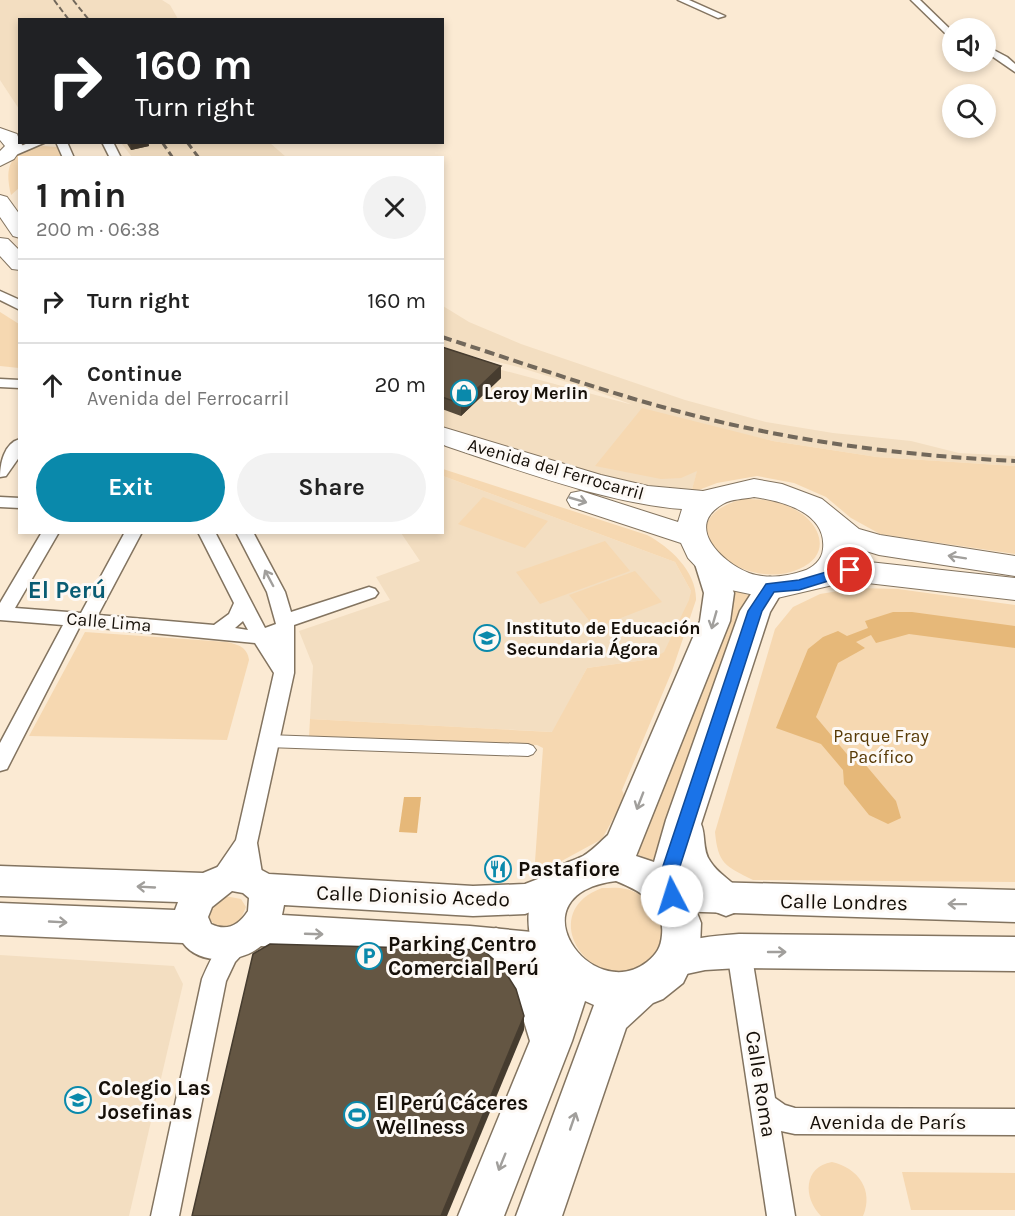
<!DOCTYPE html>
<meta charset="utf-8">
<style>
body{margin:0;font-family:Karla,sans-serif;background:#f2f2f2;color:#222;height:100vh;display:flex;flex-direction:column;font-size:22px;white-space:nowrap}
*{box-sizing:border-box;margin:0}
p{font-size:20px;color:#767676}
.icon{flex:none;width:33px;height:33px;fill:none;stroke:currentColor;stroke-width:2;stroke-linecap:round;stroke-linejoin:round}
.map{position:relative;flex:1;overflow:hidden}
.side{position:absolute;left:18px;top:156px;width:426px;height:378px;display:flex;flex-direction:column;background:#fff;border-radius:0px;box-shadow:0 3px 9px #0003}
.side>*{flex:none}
.hud{position:absolute;left:18px;top:18px;width:426px;height:126px;border-radius:0px;box-shadow:0 3px 9px #0003;background:#202124;color:#fff;overflow:hidden}
.buttons{position:absolute;left:942px;top:18px;display:grid;gap:12px}
.buttons a{display:grid;place-items:center;width:54px;height:54px;border-radius:50%;background:#fff;box-shadow:0 3px 9px #0003;font-size:30px}
.pin{position:absolute;display:grid;place-items:center;width:51px;height:51px;color:#fff;margin:-26px;border:3px solid #fff;border-radius:50%;box-shadow:0 2px 6px #0007}
.me{position:absolute;width:66px;margin:-33px;rotate:355deg;stroke-linejoin:round;filter:drop-shadow(0 0 4px #0008)}
.turn{display:flex;align-items:center;gap:21px;height:126px;padding:0 18px;font-size:27px}
.turn .icon{width:78px;height:78px;stroke-width:2.5}
.turn b{display:block;font-size:42px;line-height:51px}
.round{display:grid;place-items:center;flex:none;width:63px;height:63px;border-radius:32px;background:#f2f2f2}
.summary{display:flex;align-items:center;justify-content:space-between;height:102px;padding:0 18px}
h1{font-size:36px;font-weight:700;line-height:45px}
.primary-button{display:flex;gap:12px;margin-top:auto;padding:12px 18px}
.primary-button a{flex:1;height:69px;border-radius:36px;background:#0a89ab;color:#fff;font-size:24px;font-weight:700;line-height:69px;text-align:center}
.primary-button a+a{background:#f2f2f2;color:#222}
ul{padding:0;list-style:none}
li{display:flex;align-items:center;gap:18px;height:84px;padding:0 18px;border-top:2px solid #e0e0e0}
li div{flex:1}
li b{display:block;font-size:22px}
li em{font-style:normal}
.map>svg:first-child{display:block}
.built{fill:#f3dec1}
.green{fill:#f6d8b1}
.water{fill:#e6b879}
.lines{fill:none;stroke-linecap:round;stroke-linejoin:round}
.pedestrian-casing{stroke:#837460;stroke-width:2}
.minor-casing{stroke:#837460;stroke-width:3}
.secondary-casing{stroke:#837460;stroke-width:3}
.primary-casing{stroke:#837460;stroke-width:3}
.trunk-casing{stroke:#837460;stroke-width:2}
.pedestrian{fill:#fff;fill-rule:evenodd}
.minor{fill:#fff;fill-rule:evenodd}
.secondary{fill:#fff;fill-rule:evenodd}
.primary{fill:#fff;fill-rule:evenodd}
.trunk{fill:#fff;fill-rule:evenodd}
.rail-far2{stroke:#72685b;stroke-width:2;stroke-dasharray:6 3;stroke-linecap:butt}
.rail-far1{stroke:#72685b;stroke-width:3;stroke-dasharray:8 4;stroke-linecap:butt}
.rail{stroke:#72685b;stroke-width:4;stroke-dasharray:10 5;stroke-linecap:butt}
.wall{fill:#564a3a}
.shaded-wall{fill:#463c2f}
.building{fill:#645643;stroke:#463c2f;stroke-width:1.5}
.oneway{stroke:#a19f9c}
.route{fill:#1a73e8;stroke:#114b97;stroke-width:1.5}
.labels{text-anchor:middle;dominant-baseline:central;stroke-width:6;stroke-linejoin:round;paint-order:stroke}
.poi-label{font-size:18px;font-weight:bold;fill:#150f08;stroke:#fdf9f5;text-anchor:start}
.street-label{font-size:18px;fill:#150f08;stroke:#fdf9f5}
.park-label{font-size:18px;fill:#573905;stroke:#fdf9f5}
.near-poi-label{font-size:21px;font-weight:bold;fill:#150f08;stroke:#fdf9f5;text-anchor:start}
.near-street-label{font-size:21px;fill:#150f08;stroke:#fdf9f5}
.district-label{font-size:24px;font-weight:bold;fill:#095c73;stroke:#fdf9f5}
</style>
<div class="map">
<svg width="1015" height="1216" viewBox="0 0 1015 1216">
<rect width="100%" height="100%" fill="#fbead3"/>
<g class="built">
<polygon points="0,0 162,0 170,5 178,19 20,20 19,109 0,80"/>
<polygon points="121,143 270,143 286,157 132,157"/>
<polygon points="443,306 469,322 521,344 685,400 766,422 833,433 911,441 959,453 1015,456 1015,466 877,457 773,441 717,428 705,445 691,493 635,486 503,448 443,427 442,354 633,405 593,390 518,367 443,349"/>
<polygon points="443,476 675,562 691,591 690,600 664,653 652,659 587,668 553,732 310,719 313,666 299,631 390,600 376,577 420,561 401,533 442,532"/>
<polygon points="0,955 174,966 183,984 129,1216 0,1216"/>
</g>
<g class="green">
<path d="M43 146 57 147 64 157 20 158 19 188 11 195C4 164 10 153 43 146Z"/>
<polygon points="0,312 19,324 19,368 0,366"/>
<polygon points="642,408 773,441 877,457 1015,466 1015,554 880,534 851,518 826,497 794,483 757,476 717,483 691,493 697,471 681,478 661,479 595,466"/>
<path d="M443 469 647 535C670 547 697 572 696 600L672 671 622 790 625 797 602 839 534 876 543 748 537 745 309 737 310 719 552 732 587 668 652 659 664 652 689 600 691 591 675 562 443 476Z"/>
<polygon points="483,497 548,521 525,548 458,524"/>
<path d="M743 499C760 499 776 500 792 508 820 521 834 554 799 569 741 595 657 522 743 499Z"/>
<polygon points="605,541 630,571 540,604 516,572"/>
<polygon points="635,571 662,602 595,628 569,595"/>
<path d="M857 588 898 589 1015 605V882L753 880C725 866 718 864 715 832L775 629 793 607 820 594Z"/>
<polygon points="731,589 751,596 654,861 634,853"/>
<path d="M85 632 227 642C239 645 247 647 249 660L227 740 29 736Z"/>
<path d="M602 888C610 888 618 887 626 889 658 897 677 934 651 959 601 1007 529 915 602 888Z"/>
<polygon points="225,896 241,899 246,907 239,923 228,929 216,927 209,918 211,907"/>
<path d="M832 1162C858 1168 874 1190 863 1216H821C803 1198 803 1167 832 1162Z"/>
<polygon points="902,1172 1015,1173 1015,1210 911,1210"/>
</g>
<g class="water">
<polygon points="893,612 912,612 1015,626 1015,648 909,634 876,643 871,635 856,642 865,648 838,663 816,717 851,759 864,763 896,801 901,818 888,824 869,815 844,784 843,770 821,744 776,728 808,649 823,637 838,631 847,636 868,628 865,621"/>
<polygon points="404,797 421,797 417,833 399,832"/>
</g>
<g class="lines">
<defs>
<polygon id="pedestrian" points="267,735 528,744 533,746 536,750 533,754 528,756 267,747 262,745 259,741 262,737"/>
<g id="minor">
<polygon points="678,0 689,0 725,16 718,18"/>
<polygon points="911,0 920,0 952,31 952,38 949,37"/>
<polygon points="986,46 1007,57 1015,64 1015,72 986,52"/>
<polygon points="30,142 46,142 11,157 3,157 2,155"/>
<polygon points="56,142 67,142 74,158 63,158"/>
<polygon points="102,142 113,142 121,158 110,158"/>
<polygon points="0,291 20,300 20,310 0,300"/>
<polygon points="0,379 20,380 20,388 0,387"/>
<path d="M20 439V456L6 476 0 477C0 464 4 443 20 439Z"/>
<polygon points="0,497 20,498 20,508 0,507"/>
<path d="M42 532H59L15 608 81 613 125 532H142L98 615 214 625 229 614 234 603 198 532H215L265 628 276 624 267 592 236 532H253L285 592 291 612 369 587 375 589 378 593 375 597 294 625V673L257 843 263 879 260 886 252 889 244 886 239 870 229 885 221 888 213 885 210 878 236 840 274 673 255 643 80 626 7 769 0 771V743L63 625 0 620V603ZM243 621 248 630 235 628Z"/>
<path d="M239 930 247 933 251 941 247 949 235 962 226 981 179 1216H151L202 979C210 961 219 938 239 930Z"/>
<polygon points="739,940 747,943 751,951 775,1098 785,1105 795,1108 1015,1109 1015,1135 795,1134 781,1131 795,1216 767,1216 727,951 731,943"/>
</g>
<g id="secondary">
<path d="M232 861 252 865 269 874 473 886 525 884 561 870 573 874 578 885 573 896 525 914 473 916 284 905 282 915 470 926 553 934 565 939 571 951 565 963 553 968 470 958 261 946C241 963 200 966 183 943L0 935V903L175 910 178 902 0 896V866L203 873ZM232 891 243 893 249 898 248 911C239 925 227 932 211 924L208 917 212 907Z"/>
<polygon points="672,881 1015,890 1015,922 672,911 660,907 655,896 660,885"/>
<path d="M739 934 1015 937V971L739 968 705 970 677 976 664 971 659 959 664 947C689 938 713 936 739 934Z"/>
</g>
<path id="primary" d="M709 554 719 557 734 593 730 621 636 856 654 862 666 820 740 611 760 580 770 577 780 580 785 587 770 612 701 824C706 835 702 850 710 861 720 877 736 881 745 899L739 911 726 916 713 911 688 890 701 923 700 948 683 983 663 999 653 1003 626 1028 562 1216H516L594 1005 585 1001 572 1041 504 1216H458L530 1041 518 1002 504 980 482 959 476 946 482 933 496 928 510 933 538 961C523 926 523 890 558 867 566 862 575 860 583 856 592 851 600 842 608 835L700 621 704 593 695 564 699 557ZM616 881C641 891 665 904 662 935 661 947 657 954 647 962 591 1006 511 894 616 881Z"/>
<g id="trunk">
<polygon points="0,128 17,134 20,142 23,146 14,159 0,166 0,151 5,146 0,140"/>
<polygon points="0,195 7,197 20,215 20,238 13,236 0,217"/>
<polygon points="0,238 8,239 20,251 20,270 12,269 0,256"/>
<path d="M442 427 601 475 648 486 703 491 754 479 782 484 822 499 859 529 880 535 1015 556V576L879 555 853 547 851 560 1015 578V600L850 581 773 599 731 590 706 577 688 558 681 543 571 507 567 500 571 493 581 491 678 522 682 509C607 503 518 470 446 446L442 444ZM754 497C783 501 827 513 823 549 822 560 813 568 803 571 786 577 765 579 749 573 721 562 684 526 723 504 731 499 744 499 754 497Z"/>
</g>
</defs>
<use href="#pedestrian" class="pedestrian-casing"/>
<use href="#minor" class="minor-casing"/>
<use href="#secondary" class="secondary-casing"/>
<use href="#primary" class="primary-casing"/>
<use href="#trunk" class="trunk-casing"/>
<use href="#pedestrian" class="pedestrian"/>
<use href="#minor" class="minor"/>
<use href="#secondary" class="secondary"/>
<use href="#primary" class="primary"/>
<use href="#trunk" class="trunk"/>
<g class="rail-far2">
<polyline points="54,0 69,20"/>
<polyline points="73,0 89,20"/>
</g>
<g class="rail-far1">
<polyline points="162,142 173,158"/>
<polyline points="187,142 199,158"/>
</g>
<path class="rail" d="M442 337C532 366 621 398 712 420 812 444 913 456 1015 461"/>
</g>
<g class="wall">
<polygon points="126,142 148,142 149,146 131,150"/>
<polygon points="442,347 501,366 501,378 461,416 442,409"/>
</g>
<g class="shaded-wall">
<polygon points="148,142 149,146 131,150 130,143"/>
<polygon points="501,366 501,378 461,416 461,404"/>
<polygon points="524,1016 524,1030 447,1216 441,1216"/>
</g>
<g class="building">
<polygon points="442,347 501,366 461,404 442,397"/>
<polygon points="270,944 483,950 502,967 516,989 524,1016 441,1216 192,1216 253,954"/>
</g>
<defs><path id="oneway-shaft" d="M-6 0H5M1.5-3L5.5 0L1.5 3" fill="none" stroke-width="1.6" stroke-linecap="round" stroke-linejoin="round" transform="scale(1.5)"/></defs>
<g class="oneway">
<use href="#oneway-shaft" transform="translate(578 500) rotate(16)"/>
<use href="#oneway-shaft" transform="translate(957 557) rotate(-171)"/>
<use href="#oneway-shaft" transform="translate(269 578) rotate(-118)"/>
<use href="#oneway-shaft" transform="translate(714 620) rotate(106)"/>
<use href="#oneway-shaft" transform="translate(640 801) rotate(111)"/>
<use href="#oneway-shaft" transform="translate(146 887) rotate(-177)"/>
<use href="#oneway-shaft" transform="translate(957 904) rotate(-179)"/>
<use href="#oneway-shaft" transform="translate(58 922) rotate(3)"/>
<use href="#oneway-shaft" transform="translate(314 934) rotate(2)"/>
<use href="#oneway-shaft" transform="translate(777 952)"/>
<use href="#oneway-shaft" transform="translate(573 1121) rotate(-71)"/>
<use href="#oneway-shaft" transform="translate(502 1162) rotate(112)"/>
</g>
<polygon class="route" points="850,565 854,567 856,570 854,573 799,590 774,592 762,611 674,885 681,896 678,902 672,904 666,902 656,887 748,611 766,584 799,580"/>
<defs>
<symbol id="shop-ring" viewBox="-11 -11 22 22"><circle r="9.5" fill="#fdf9f5" stroke="#0a89ab" stroke-width="1.5"/><path d="M-5-2.5h2.3a2.7 3.5 0 0 1 5.4 0H5L5.5 6h-11ZM-1.5-2.5h3a1.5 2.3 0 0 0-3 0Z" fill="#0a89ab"/></symbol>
<symbol id="school-ring" viewBox="-11 -11 22 22"><circle r="9.5" fill="#fdf9f5" stroke="#0a89ab" stroke-width="1.5"/><path d="M0-5L7-2L0 1L-7-2ZM-4 1L0 2.5L4 1V4Q0 6-4 4Z" fill="#0a89ab"/></symbol>
<symbol id="restaurant-ring" viewBox="-11 -11 22 22"><circle r="9.5" fill="#fdf9f5" stroke="#0a89ab" stroke-width="1.5"/><path d="M-5-6h1v4h1v-4h1v4h1v-4h1v5L-1.5 .5V6h-2V.5L-5-1ZM5-6V6H3V1.5H1.5Q1.5-4 5-6Z" fill="#0a89ab"/></symbol>
<symbol id="parking-ring" viewBox="-11 -11 22 22"><circle r="9.5" fill="#fdf9f5" stroke="#0a89ab" stroke-width="1.5"/><path d="M-3.5-5.5H1a3.5 3.5 0 0 1 0 7H-1V5.5H-3.5ZM-1-3.4V-.6H.8a1.4 1.4 0 0 0 0-2.8Z" fill="#0a89ab"/></symbol>
<symbol id="stadium-ring" viewBox="-11 -11 22 22"><circle r="9.5" fill="#fdf9f5" stroke="#0a89ab" stroke-width="1.5"/><path d="M0-5a6.5 5 0 1 0 0 10a6.5 5 0 1 0 0-10ZM-3.5-1.8h7v3.6h-7Z" fill="#0a89ab"/></symbol>
</defs>
<g fill-rule="evenodd">
<use href="#shop-ring" x="449" y="378" width="30" height="30"/>
<use href="#school-ring" x="472" y="623" width="30" height="30"/>
<use href="#restaurant-ring" x="483" y="854" width="30" height="30"/>
<use href="#parking-ring" x="354" y="941" width="30" height="30"/>
<use href="#school-ring" x="63" y="1085" width="30" height="30"/>
<use href="#stadium-ring" x="342" y="1100" width="30" height="30"/>
</g>
<g class="labels">
<g class="poi-label">
<text x="484" y="393">Leroy Merlin</text>
<text x="506" y="628">Instituto de Educación<tspan x="506" dy="21">Secundaria Ágora</tspan></text>
</g>
<g class="street-label">
<text transform="translate(556 469) rotate(16)">Avenida del Ferrocarril</text>
<text transform="translate(109 622) rotate(5)">Calle Lima</text>
</g>
<g class="park-label">
<text x="881" y="736">Parque Fray<tspan x="881" dy="21">Pacífico</tspan></text>
</g>
<g class="near-poi-label">
<text x="518" y="869">Pastafiore</text>
<text x="388" y="944">Parking Centro<tspan x="388" dy="24">Comercial Perú</tspan></text>
<text x="98" y="1088">Colegio Las<tspan x="98" dy="24">Josefinas</tspan></text>
<text x="376" y="1103">El Perú Cáceres<tspan x="376" dy="24">Wellness</tspan></text>
</g>
<g class="near-street-label">
<text transform="translate(413 896) rotate(2)">Calle Dionisio Acedo</text>
<text transform="translate(844 902) rotate(1)">Calle Londres</text>
<text transform="translate(761 1084) rotate(81)">Calle Roma</text>
<text x="888" y="1122">Avenida de París</text>
</g>
<g class="district-label">
<text x="67" y="590">El Perú</text>
</g>
</g>
</svg>
<div class="buttons">
<a><svg class="icon" aria-label="sound" viewBox="0 0 24 24"><path d="M4 9h4l5-4v14l-5-4H4zM17 9q2 3 0 6"/></svg></a>
<a><svg class="icon" aria-label="search" viewBox="0 0 24 24"><circle cx="10" cy="10" r="6"/><path d="M15 15l6 6"/></svg></a>
</div>
<div class="pin" style="left:850px;top:570px;background:#d93025"><svg class="icon" aria-label="arrive" viewBox="0 0 24 24"><path d="M6 21V4h12l-3 4 3 4H6"/></svg></div>
<svg class="me" style="left:672px;top:896px" viewBox="-20 -20 40 40"><circle r="19" fill="#fff"/><path d="M0-13L10 11 0 6-10 11z" fill="#1a73e8"/></svg>
<div class="hud">
<div class="turn"><svg class="icon" aria-label="right" viewBox="0 0 24 24"><path d="M7 20v-9h11M14 6l5 5-5 5"/></svg><div><b>160 m</b>Turn right</div></div>
</div>
<section class="side">
<div class="summary"><div><h1>1 min</h1><p>200 m · 06:38</p></div><a class="round"><svg class="icon" aria-label="close" viewBox="0 0 24 24"><path d="M6 6l12 12M18 6L6 18"/></svg></a></div>
<ul>
<li><svg class="icon" aria-label="right" viewBox="0 0 24 24"><path d="M7 20v-9h11M14 6l5 5-5 5"/></svg><div><b>Turn right</b></div><em>160 m</em></li>
<li><svg class="icon" aria-label="ahead" viewBox="0 0 24 24"><path d="M12 20V5M6 11l6-6 6 6"/></svg><div><b>Continue</b><p>Avenida del Ferrocarril</p></div><em>20 m</em></li>
</ul>
<div class="primary-button"><a>Exit</a><a>Share</a></div>
</section>
</div>
